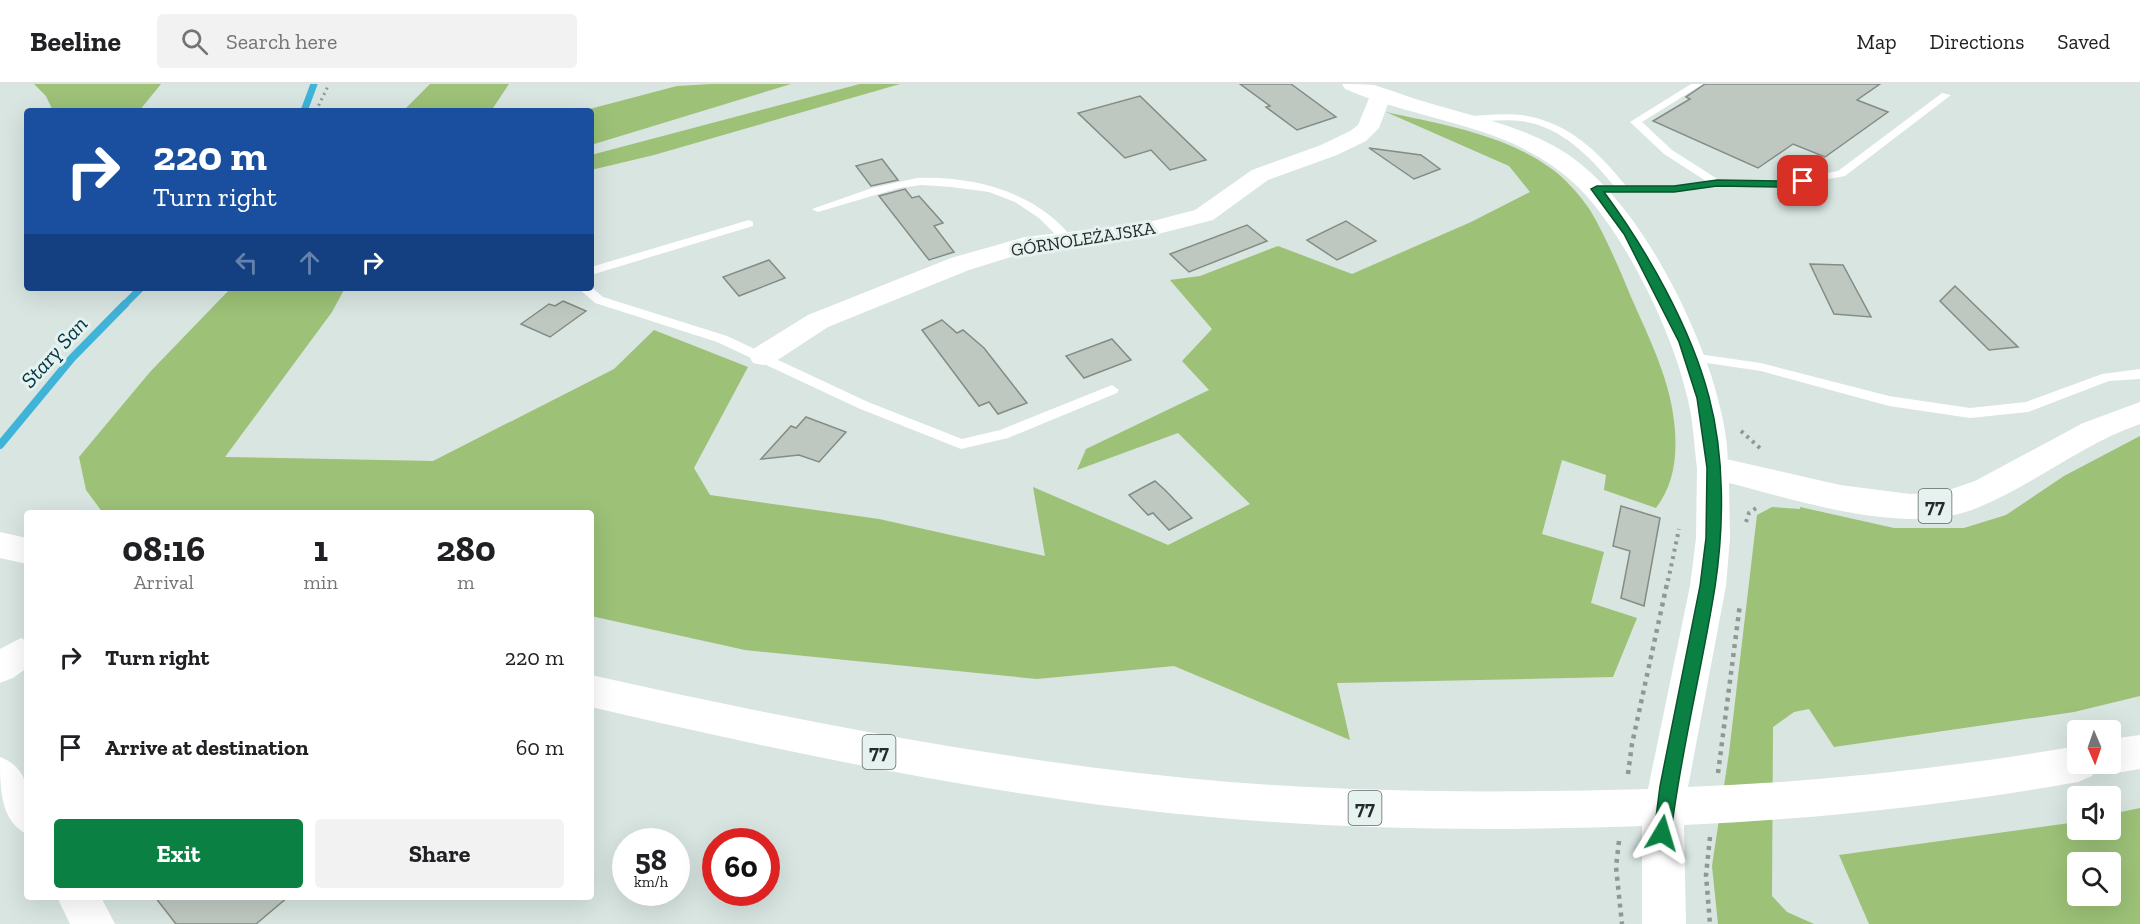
<!DOCTYPE html>
<meta charset="utf-8">
<style>
body{margin:0;font-family:"Zilla Slab",serif;background:#f2f2f2;color:#202124;height:100vh;display:flex;flex-direction:column;font-size:22px;white-space:nowrap}
*{box-sizing:border-box;margin:0}
p{font-size:20px;color:#757577}
.icon{flex:none;width:33px;height:33px;fill:none;stroke:currentColor;stroke-width:2;stroke-linecap:round;stroke-linejoin:round}
.map{position:relative;flex:1;overflow:hidden}
.drawer{position:absolute;left:24px;top:426px;width:570px;height:390px;display:flex;flex-direction:column;background:#fff;border-radius:6px;box-shadow:0 6px 24px #0002}
.drawer>*{flex:none}
.top-card{position:absolute;left:24px;top:24px;width:570px;height:183px;border-radius:6px;box-shadow:0 6px 24px #0002;background:#1a4fa0;color:#fff;overflow:hidden}
.needle{width:39px;rotate:178deg}
.buttons{position:absolute;left:2067px;top:636px;display:grid;gap:12px}
.buttons a{display:grid;place-items:center;width:54px;height:54px;border-radius:6px;background:#fff;box-shadow:0 6px 24px #0002;font-size:30px}
.speed{position:absolute;left:612px;top:744px;display:flex;gap:12px;font-size:30px;font-weight:700;text-align:center}
.speed>*{display:grid;place-content:center;width:78px;height:78px;border-radius:50%;background:#fff;box-shadow:0 6px 24px #0002;line-height:1}
.speed small{font-size:15px;font-weight:400}
.speed .limit{border:9px solid #d22;background:#fff;color:#111}
.pin{position:absolute;display:grid;place-items:center;width:51px;height:51px;color:#fff;margin:-26px;border-radius:12px;box-shadow:0 3px 9px #0006}
.me{position:absolute;width:66px;margin:-33px;rotate:7deg;stroke-linejoin:round;filter:drop-shadow(0 0 4px #0008)}
.turn{display:flex;align-items:center;gap:21px;height:126px;padding:0 30px;font-size:27px}
.turn .icon{width:78px;height:78px;stroke-width:2.5}
.turn b{display:block;font-size:42px;line-height:51px}
.lanes{display:flex;align-items:center;height:57px;padding:0 30px;background:#0003;justify-content:center;gap:30px;direction:ltr}
.lanes .off{opacity:.35}
.eta{display:flex;justify-content:space-evenly;align-items:center;height:102px;text-align:center}
.eta b{font-size:36px;font-weight:700;line-height:42px}
.primary-button{display:flex;gap:12px;margin-top:auto;padding:12px 30px}
.primary-button a{flex:1;height:69px;border-radius:6px;background:#0b8043;color:#fff;font-size:24px;font-weight:700;line-height:69px;text-align:center}
.primary-button a+a{background:#f2f2f2;color:#202124}
ul{padding:0;list-style:none}
li{display:flex;align-items:center;gap:18px;height:90px;padding:0 30px}
li div{flex:1}
li b{display:block;font-size:22px}
li em{font-style:normal}
header{display:flex;align-items:center;gap:36px;box-sizing:border-box;height:84px;padding:0 30px;background:#fff;border-bottom:2px solid #e0e0e0}
header strong{font-size:28px}
nav{display:flex;gap:33px;margin-inline-start:auto;font-size:21px}
.search{width:420px;height:54px;background:#f2f2f2;display:flex;align-items:center;gap:15px;box-sizing:border-box;padding:0 21px;border-radius:6px;color:#757577;font-size:22px}
.map>svg:first-child{display:block}
.green{fill:#9cc177;fill-rule:evenodd}
.lines{fill:none;stroke-linecap:round;stroke-linejoin:round}
.stream-far1{stroke:#3fb3d8;stroke-width:7}
.stream{stroke:#3fb3d8;stroke-width:8}
.building{fill:#bec8c1;stroke:#838c85;stroke-width:1.5}
.path-far2{stroke:#8e9895;stroke-width:3;stroke-dasharray:2 4;stroke-linecap:butt}
.path-far1{stroke:#8e9895;stroke-width:4;stroke-dasharray:3 4.5;stroke-linecap:butt}
.path{stroke:#8e9895;stroke-width:4.5;stroke-dasharray:4 5;stroke-linecap:butt}
.lane{fill:#fff;fill-rule:evenodd}
.street{fill:#fff;fill-rule:evenodd}
.secondary{fill:#fff;fill-rule:evenodd}
.primary{fill:#fff;fill-rule:evenodd}
.route{fill:#0b8043;stroke:#07532c;stroke-width:1.5}
.labels{text-anchor:middle;dominant-baseline:central;stroke-width:6;stroke-linejoin:round;paint-order:stroke}
.far-street-label{font-size:18px;fill:#262b29;stroke:#e5f2ef}
.shield{fill:#e5f2ef;stroke:#5f6764;stroke-width:1.5}
.shield-label{font-size:20px;font-weight:bold;fill:#262b29}
.water-label{font-size:22px;font-style:italic;fill:#003645;stroke:#e5f2ef}
</style>
<header>
<strong>Beeline</strong>
<div class="search"><svg class="icon" aria-label="search" viewBox="0 0 24 24"><circle cx="10" cy="10" r="6"/><path d="M15 15l6 6"/></svg>Search here</div>
<nav><a>Map</a><a>Directions</a><a>Saved</a></nav>
</header>
<div class="map">
<svg width="2140" height="840" viewBox="0 0 2140 840">
<rect width="100%" height="100%" fill="#d8e5e1"/>
<g class="green">
<polygon points="34,0 161,0 139,27 53,27 46,12"/>
<polygon points="430,0 509,0 491,27 403,27"/>
<polygon points="712,0 791,0 591,61 591,27 582,27 677,2"/>
<polygon points="860,0 900,0 654,71 591,86 591,71"/>
<path d="M1386 28C1440 40 1503 50 1549 83 1565 94 1579 110 1590 126 1606 153 1619 184 1631 213 1650 256 1672 299 1675 347 1677 375 1673 402 1656 424L1604 406 1606 391 1562 376 1542 450 1604 468 1591 519 1637 534 1613 593 1337 599 1350 656 1174 582 1037 595 745 566 591 532V429H103L86 406 79 373 150 288 231 204H345L332 228 225 373 433 377 614 285 654 246 748 283 694 384 710 411 879 435 1045 472 1033 403 1168 461 1250 420 1178 349 1077 386 1086 365 1209 306 1182 277 1212 245 1170 196 1200 192 1278 162 1352 190 1471 138 1530 108 1509 82Z"/>
<polygon points="2140,352 2140,612 2074,628 1834,663 1809,625 1794,628 1773,643 1772,812 1787,828 1814,840 1718,840 1712,782 1729,669 1757,431 1772,423 1800,425 1800,423 1894,444 1964,444 2006,431 2064,392"/>
<path d="M2140 724V840H1869L1839 771 2077 738 2078 746H2110L2111 730ZM2110 778V812H2078V778Z"/>
</g>
<g class="lines">
<g class="stream-far1">
<polyline points="304,27 314,0"/>
<polyline points="124,221 141,204"/>
</g>
<polyline class="stream" points="0,361 72,274 125,220"/>
</g>
<g class="building">
<polygon points="1240,0 1291,0 1336,33 1297,46 1266,23 1270,22"/>
<polygon points="1705,0 1880,0 1857,16 1888,28 1825,73 1793,60 1758,84 1653,37 1690,15 1686,13"/>
<polygon points="1140,12 1206,76 1170,86 1151,66 1125,74 1078,29"/>
<polygon points="1369,64 1421,71 1440,85 1414,95"/>
<polygon points="882,75 898,96 871,102 856,82"/>
<polygon points="905,105 912,114 919,112 943,139 934,142 954,168 929,176 879,112"/>
<polygon points="1346,137 1376,157 1337,176 1307,156"/>
<polygon points="1247,141 1267,157 1189,188 1170,170"/>
<polygon points="769,176 785,194 739,212 723,193"/>
<polygon points="1810,180 1843,181 1871,233 1834,230"/>
<polygon points="1955,202 2018,263 1989,266 1940,217"/>
<polygon points="563,217 586,227 550,253 521,240 549,220 555,222"/>
<polygon points="942,236 957,249 963,246 984,264 1027,319 998,330 989,318 979,322 922,246"/>
<polygon points="1112,255 1131,276 1084,294 1066,272"/>
<polygon points="806,333 846,348 819,378 799,371 761,375 791,342 796,344"/>
<polygon points="1155,397 1165,406 1192,434 1169,446 1153,429 1148,431 1129,411"/>
<polygon points="1621,422 1660,434 1644,522 1621,514 1630,467 1613,462"/>
<polygon points="155,813 288,813 256,840 176,840"/>
</g>
<g class="lines">
<polyline class="path-far2" points="316,27 329,0"/>
<g class="path-far1">
<polyline points="1741,347 1762,366"/>
<polyline points="1746,438 1749,429 1759,422"/>
<polyline points="1668,497 1679,445"/>
</g>
<g class="path">
<polyline points="1718,689 1740,520"/>
<polyline points="1628,690 1632,660 1668,495"/>
<polyline points="1710,753 1706,791 1710,840"/>
<polyline points="1619,757 1616,783 1622,840"/>
</g>
<g class="lane">
<path d="M1691 0H1703L1642 38 1672 66 1719 96 1784 97 1838 87 1942 9 1951 11 1845 92 1784 103 1717 102 1674 108H1597L1591 105 1593 103 1614 102C1590 72 1560 42 1521 37 1503 35 1483 38 1465 38L1460 35 1465 32C1483 32 1503 29 1521 31 1567 37 1598 67 1626 102H1674L1706 97 1664 70 1630 38Z"/>
<path d="M917 94C975 92 1037 108 1074 156L1068 160 1064 159 1039 134 1015 118 989 108 951 103 922 101 899 104 818 128 812 125 872 104Z"/>
<polygon points="749,136 753,138 753,142 591,191 591,183"/>
<polygon points="591,203 603,213 727,252 868,318 962,355 1000,346 1107,303 1112,301 1119,306 1117,309 1008,354 961,365 858,324 717,258 595,219 578,204"/>
<polygon points="1691,269 1761,279 1889,312 1970,324 2026,318 2102,290 2140,285 2140,295 2109,297 2028,328 1970,334 1889,322 1761,287 1686,276 1684,273 1686,270"/>
</g>
<g class="street">
<polygon points="1380,6 1388,7 1391,12 1379,44 1366,57 1337,71 1268,96 1213,136 1146,153 1027,168 969,186 828,243 773,279 763,281 753,279 749,272 753,265 808,231 951,174 1025,153 1145,139 1195,126 1252,86 1321,61 1350,47 1358,41 1372,7"/>
<polygon points="21,554 27,557 27,584 13,594 0,599 0,565"/>
<path d="M0 673C35 686 27 719 27 750 0 737 0 704 0 673Z"/>
<polygon points="57,813 101,813 115,840 70,840"/>
</g>
<path class="secondary" d="M1342 0C1352 0 1364 0 1374 1 1397 8 1419 17 1443 23 1481 34 1520 43 1554 62 1627 101 1685 214 1711 291 1718 313 1735 373 1724 392L1713 396 1702 392 1697 384C1694 360 1693 335 1687 312 1672 247 1625 150 1578 103 1560 85 1537 71 1514 60 1460 36 1400 29 1345 5Z"/>
<g class="primary">
<path d="M2140 318V340C2082 360 2034 401 1977 424 1905 453 1801 417 1729 399L1730 454 1726 502 1688 703C1819 698 1948 684 2078 662V680H2110V655L2140 651V685L2110 690 2096 685 2092 692 2078 698C1947 721 1816 735 1684 741L1686 840H1642V742C1505 747 1368 746 1232 735 1016 717 802 672 591 623V591C802 638 1015 680 1230 698 1369 709 1508 709 1648 705L1690 502 1696 454 1697 384 1702 376 1713 372 1840 401 1910 410 1940 409 1975 397 2083 339Z"/>
<polygon points="0,448 27,454 27,480 0,474"/>
</g>
</g>
<path class="route" d="M1803 94 1808 97 1807 99 1784 103 1717 102 1674 108H1604C1647 166 1691 244 1709 313 1725 373 1724 443 1715 503 1702 585 1681 666 1671 749L1668 755 1662 757 1656 755 1654 749 1660 702 1700 502 1706 454 1707 384 1697 314 1679 258 1624 150 1591 105 1597 102H1674L1717 96 1784 97Z"/>
<g class="labels">
<g class="far-street-label">
<text transform="translate(1083 155) rotate(-9)">GÓRNOLEŻAJSKA</text>
</g>
<g class="shield">
<rect x="1918.5" y="405" width="33" height="34" rx="4.5"/>
<rect x="862.5" y="651" width="33" height="34" rx="4.5"/>
<rect x="1348.5" y="707" width="33" height="34" rx="4.5"/>
</g>
<g class="shield-label">
<text x="1935" y="422">77</text>
<text x="879" y="668">77</text>
<text x="1365" y="724">77</text>
</g>
<g class="water-label">
<text transform="translate(54 268) rotate(-48)">Stary San</text>
</g>
</g>
</svg>
<div class="buttons">
<a><svg class="needle" viewBox="-14 -14 28 28"><path d="M0-13l5 13h-10z" fill="#e53935"/><path d="M0 13l5-13h-10z" fill="#757577"/></svg></a>
<a><svg class="icon" aria-label="sound" viewBox="0 0 24 24"><path d="M4 9h4l5-4v14l-5-4H4zM17 9q2 3 0 6"/></svg></a>
<a><svg class="icon" aria-label="search" viewBox="0 0 24 24"><circle cx="10" cy="10" r="6"/><path d="M15 15l6 6"/></svg></a>
</div>
<div class="speed"><div>58<small>km/h</small></div><div class="limit">60</div></div>
<div class="pin" style="left:1803px;top:97px;background:#d93025"><svg class="icon" aria-label="arrive" viewBox="0 0 24 24"><path d="M6 21V4h12l-3 4 3 4H6"/></svg></div>
<svg class="me" style="left:1662px;top:749px" viewBox="-20 -20 40 40"><path d="M0-17L14 15 0 8-14 15z" fill="#0b8043" stroke="#fff" stroke-width="4"/></svg>
<div class="top-card">
<div class="turn"><svg class="icon" aria-label="right" viewBox="0 0 24 24"><path d="M7 20v-9h11M14 6l5 5-5 5"/></svg><div><b>220 m</b>Turn right</div></div>
<div class="lanes"><svg class="icon off" aria-label="left" viewBox="0 0 24 24"><path d="M17 20v-9H6M10 6l-5 5 5 5"/></svg><svg class="icon off" aria-label="ahead" viewBox="0 0 24 24"><path d="M12 20V5M6 11l6-6 6 6"/></svg><svg class="icon" aria-label="right" viewBox="0 0 24 24"><path d="M7 20v-9h11M14 6l5 5-5 5"/></svg></div>
</div>
<section class="drawer">
<div class="eta">
<div><b>08:16</b><p>Arrival</p></div>
<div><b>1</b><p>min</p></div>
<div><b>280</b><p>m</p></div>
</div>
<ul>
<li><svg class="icon" aria-label="right" viewBox="0 0 24 24"><path d="M7 20v-9h11M14 6l5 5-5 5"/></svg><div><b>Turn right</b></div><em>220 m</em></li>
<li><svg class="icon" aria-label="arrive" viewBox="0 0 24 24"><path d="M6 21V4h12l-3 4 3 4H6"/></svg><div><b>Arrive at destination</b></div><em>60 m</em></li>
</ul>
<div class="primary-button"><a>Exit</a><a>Share</a></div>
</section>
</div>
